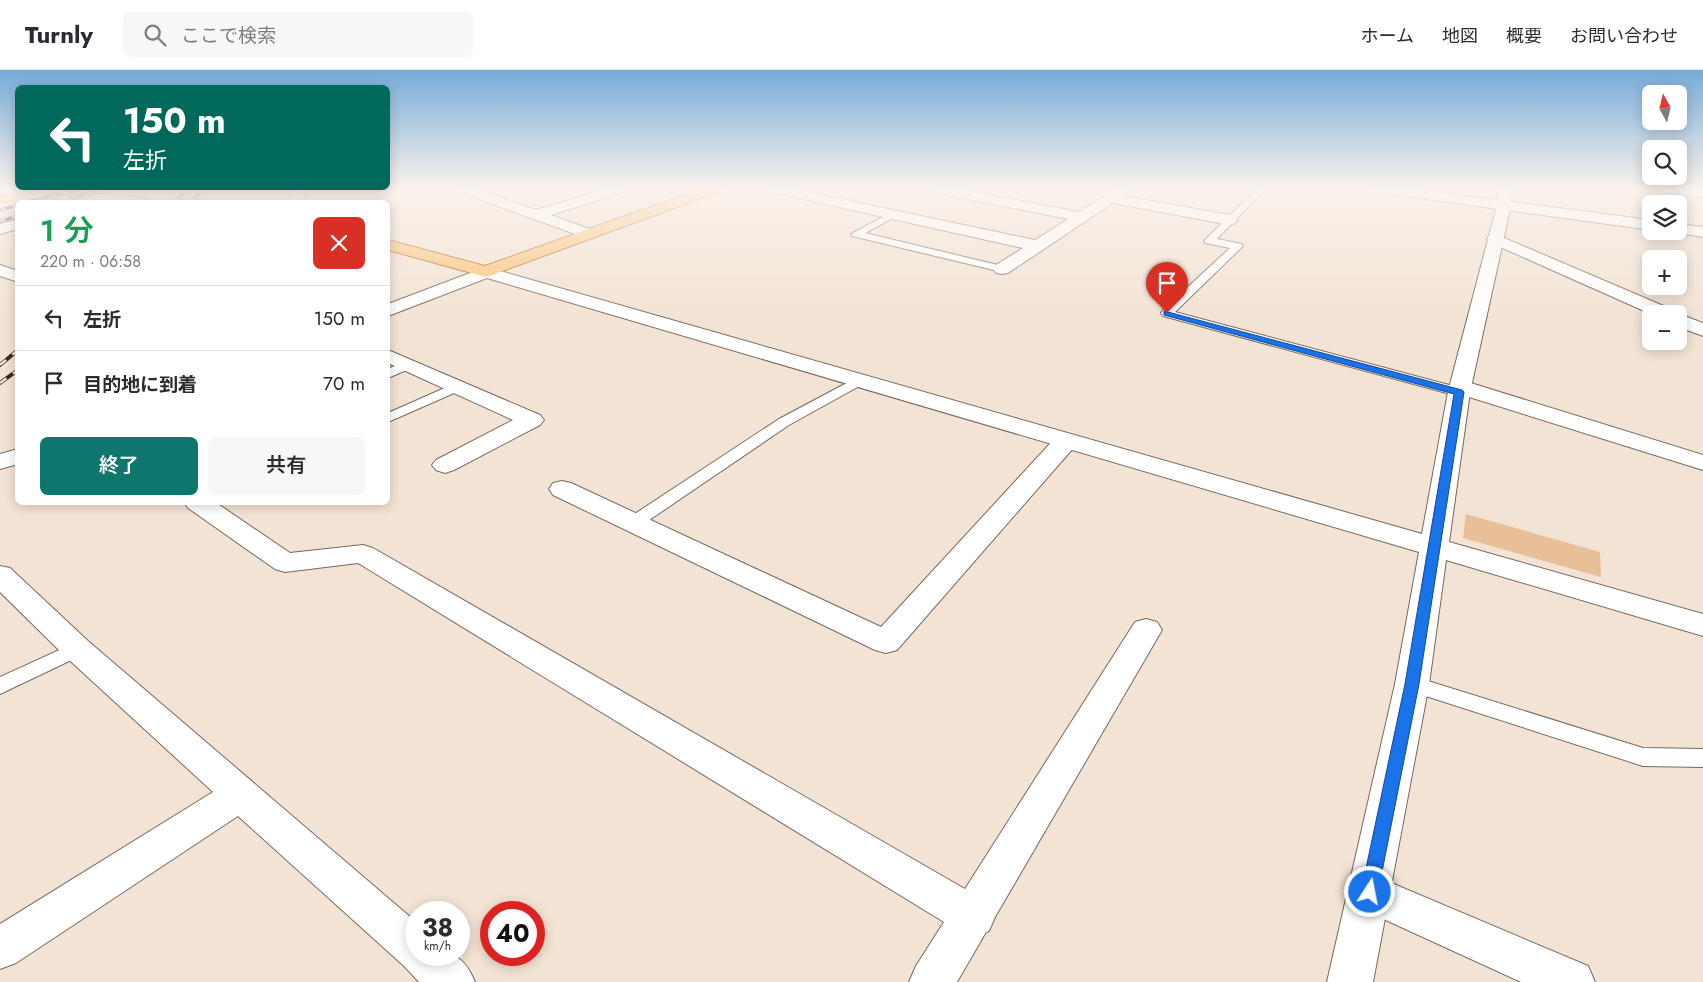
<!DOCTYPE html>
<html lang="ja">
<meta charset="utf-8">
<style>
body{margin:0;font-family:Jost,"Noto Sans JP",sans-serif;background:#f7f7f7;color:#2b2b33;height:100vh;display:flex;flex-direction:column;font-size:19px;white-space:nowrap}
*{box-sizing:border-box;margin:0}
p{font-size:16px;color:#7c7c81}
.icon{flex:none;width:28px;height:28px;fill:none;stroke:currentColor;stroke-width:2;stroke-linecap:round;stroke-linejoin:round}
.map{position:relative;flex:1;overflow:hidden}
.details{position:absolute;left:15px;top:130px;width:375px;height:305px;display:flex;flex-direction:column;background:#fff;border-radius:8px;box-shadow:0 2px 12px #0003}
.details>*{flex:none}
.banner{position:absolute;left:15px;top:15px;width:375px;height:105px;border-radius:8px;box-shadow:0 2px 12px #0003;background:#00695c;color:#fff;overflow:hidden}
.needle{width:32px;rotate:352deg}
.buttons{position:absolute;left:1642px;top:15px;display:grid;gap:10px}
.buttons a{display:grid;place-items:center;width:45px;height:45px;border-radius:8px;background:#fff;box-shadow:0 2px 12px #0003;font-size:25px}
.speed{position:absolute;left:405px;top:831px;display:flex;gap:10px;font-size:25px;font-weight:700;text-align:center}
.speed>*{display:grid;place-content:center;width:65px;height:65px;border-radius:50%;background:#fff;box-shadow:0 2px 12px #0003;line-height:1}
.speed small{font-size:12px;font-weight:400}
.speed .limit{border:8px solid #d22;background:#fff;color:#111}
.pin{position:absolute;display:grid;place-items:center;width:42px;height:42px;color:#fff;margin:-51px -21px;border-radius:50% 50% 50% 0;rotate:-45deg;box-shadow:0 0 5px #0007}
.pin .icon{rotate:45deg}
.me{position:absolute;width:55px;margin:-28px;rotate:11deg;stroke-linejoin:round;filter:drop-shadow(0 0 4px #0008)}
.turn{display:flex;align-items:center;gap:18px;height:105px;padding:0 25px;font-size:22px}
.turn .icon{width:65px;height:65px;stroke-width:2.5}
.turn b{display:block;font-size:35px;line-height:42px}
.round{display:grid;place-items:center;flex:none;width:52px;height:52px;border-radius:8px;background:#f7f7f7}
.overview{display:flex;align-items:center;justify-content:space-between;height:85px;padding:0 25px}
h1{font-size:30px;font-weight:600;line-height:38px;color:#1e9e55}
.primary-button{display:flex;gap:10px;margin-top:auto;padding:10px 25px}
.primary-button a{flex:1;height:58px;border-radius:8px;background:#0f766e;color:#fff;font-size:20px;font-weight:600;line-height:58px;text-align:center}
.primary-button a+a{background:#f7f7f7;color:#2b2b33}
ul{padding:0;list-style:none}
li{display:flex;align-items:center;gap:15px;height:65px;padding:0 25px;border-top:1px solid #e1e1e2}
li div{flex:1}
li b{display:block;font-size:19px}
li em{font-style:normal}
header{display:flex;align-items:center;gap:30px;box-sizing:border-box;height:70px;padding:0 25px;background:#fff;border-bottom:1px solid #e1e1e2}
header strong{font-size:24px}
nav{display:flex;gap:28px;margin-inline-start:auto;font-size:18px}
.search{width:350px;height:45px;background:#f7f7f7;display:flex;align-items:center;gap:12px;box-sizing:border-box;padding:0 18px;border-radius:8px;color:#7c7c81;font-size:19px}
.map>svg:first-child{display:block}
.green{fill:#e8bf97}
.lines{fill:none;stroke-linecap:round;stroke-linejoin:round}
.primary-tunnel{stroke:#c8baad;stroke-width:16;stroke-dasharray:16 8;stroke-linecap:butt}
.lane-casing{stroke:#776a5d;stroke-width:2}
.street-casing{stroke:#776a5d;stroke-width:2}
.secondary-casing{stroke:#776a5d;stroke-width:2}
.primary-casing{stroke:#ac6e1c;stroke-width:2}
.lane{fill:#fff;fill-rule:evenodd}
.street{fill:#fff;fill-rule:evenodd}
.secondary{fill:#fff;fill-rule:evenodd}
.primary{fill:#fbc47a;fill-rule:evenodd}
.rail-far1-casing{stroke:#332d27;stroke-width:3}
.rail-casing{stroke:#332d27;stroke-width:4}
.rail-far1{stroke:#f3e3d4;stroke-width:2;stroke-dasharray:6;stroke-linecap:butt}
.rail{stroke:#f3e3d4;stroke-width:2.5;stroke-dasharray:8;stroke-linecap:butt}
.route{fill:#1a73e8;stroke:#114b97}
</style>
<header>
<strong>Turnly</strong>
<div class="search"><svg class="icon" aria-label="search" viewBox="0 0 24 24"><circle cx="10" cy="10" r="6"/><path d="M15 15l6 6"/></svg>ここで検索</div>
<nav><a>ホーム</a><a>地図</a><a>概要</a><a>お問い合わせ</a></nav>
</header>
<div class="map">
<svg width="1703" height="912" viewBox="0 0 1703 912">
<rect width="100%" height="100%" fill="#f3e3d4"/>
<polygon class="green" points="1466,444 1600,482 1601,507 1463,468"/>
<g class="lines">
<polyline class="primary-tunnel" points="8,130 34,132"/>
<defs>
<g id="lane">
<polygon points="1256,119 1265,119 1217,169 1242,174 1243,176 1175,242 1464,319 1466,322 1464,325 1454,325 1163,246 1161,243 1163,240 1230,178 1205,173 1204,171"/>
<polygon points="894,141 897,142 897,146 865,163 1006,197 1008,199 1002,202 852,166 851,164"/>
<polygon points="406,291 413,295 411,298 388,308 388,299"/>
<polygon points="858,307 863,308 865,311 863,314 789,355 639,457 633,458 627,457 624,453 627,449 779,349"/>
<polygon points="456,313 461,314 463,317 461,320 388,352 388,343"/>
<polygon points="77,572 84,574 87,579 84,584 0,624 0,607"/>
<polygon points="1412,606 1643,678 1703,679 1703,697 1643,696 1404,619 1401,614 1404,609"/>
</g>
<g id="street">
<polygon points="0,119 42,119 49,120 51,123 49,126 0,138 0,130 19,125 0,123"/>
<polygon points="289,119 303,119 307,132 293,132"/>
<polygon points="457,119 476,119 536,140 605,119 625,119 623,122 551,145 595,161 597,164 595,167 589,169 459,122"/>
<polygon points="769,119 794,119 1035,170 1068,149 933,122 931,119 958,119 1079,142 1115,119 1131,119 1123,126 1230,145 1235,147 1238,150 1235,153 1230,155 1113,133 1008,203 1002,204 996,203 993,199 996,195 1023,178 776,123 771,122"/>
<polygon points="1376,119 1412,119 1651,150 1651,160 1383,123 1378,122"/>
<polygon points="1662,119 1703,119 1703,127 1669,123 1664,122"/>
<polygon points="99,124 141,128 146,129 148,132 76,132 78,129"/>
<polygon points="18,149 18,159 0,164 0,154"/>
<polygon points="1679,154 1703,157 1703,167 1673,162 1679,161"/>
<polygon points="1495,164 1673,240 1675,244 1651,244 1489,172 1487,169 1489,166"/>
<polygon points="0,195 18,201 18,212 0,206"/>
<polygon points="1679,244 1703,253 1703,266 1679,257"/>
<polygon points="388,280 540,345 544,350 540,355 454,400 445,403 436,400 432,395 436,390 513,350 388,293"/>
<polygon points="1461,310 1703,385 1703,400 1453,322 1450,317 1453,312"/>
<polygon points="1066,364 1075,366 1078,371 1075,376 897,580 886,583 875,580 553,425 549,419 553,413 562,411 571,413 881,557 1057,366"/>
<polygon points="184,432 215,432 290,483 363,475 373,478 965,819 1135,552 1146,549 1157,552 1162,560 995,847 989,861 986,862 957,912 909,912 916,896 944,852 358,493 285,502 275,499 188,438"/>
<path d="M0 496 10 498 88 571 416 852V885C448 885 461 878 475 912H419L404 896 238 746 16 893 0 899V854L213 722 66 587 0 522Z"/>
<polygon points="1370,804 1588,896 1595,912 1521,912 1355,836 1349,823 1355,810"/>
</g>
<g id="secondary">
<polygon points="1498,119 1512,119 1511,135 1470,322 1449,472 1703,544 1703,566 1446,490 1429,614 1373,912 1327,912 1395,614 1419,482 487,208 388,246 388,234 486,197 1422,464 1448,322 1497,135"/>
<polygon points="18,379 18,394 0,399 0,384"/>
</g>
<g id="primary">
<polygon points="701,119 720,119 718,122 486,207 388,180 388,170 485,196"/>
<polygon points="0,125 13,127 15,130 13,133 0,133"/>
</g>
</defs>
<use href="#lane" class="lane-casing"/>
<use href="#street" class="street-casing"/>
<use href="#secondary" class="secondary-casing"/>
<use href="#primary" class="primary-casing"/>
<use href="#lane" class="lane"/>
<use href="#street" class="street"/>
<use href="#secondary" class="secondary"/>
<use href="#primary" class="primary"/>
<defs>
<g id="rail-far1">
<polyline points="72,127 104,119"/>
<polyline points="27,132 79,119"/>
<polyline points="175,132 188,119"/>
<polyline points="191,132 204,119"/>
<polyline points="0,140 18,135"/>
<polyline points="0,151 18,146"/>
</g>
<g id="rail">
<polyline points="0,295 18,280"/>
<polyline points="0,313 18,300"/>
</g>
</defs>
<use href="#rail-far1" class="rail-far1-casing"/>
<use href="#rail" class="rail-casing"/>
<use href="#rail-far1" class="rail-far1"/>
<use href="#rail" class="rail"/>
</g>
<linearGradient id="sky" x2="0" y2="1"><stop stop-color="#76abd8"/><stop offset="0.48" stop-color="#faf2ec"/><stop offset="1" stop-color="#faf2ec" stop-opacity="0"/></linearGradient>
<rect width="1703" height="246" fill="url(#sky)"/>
<polygon class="route" points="1164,241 1462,320 1464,322 1419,614 1378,822 1376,828 1370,830 1363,828 1361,822 1405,614 1454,324 1164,245"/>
</svg>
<div class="buttons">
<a><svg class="needle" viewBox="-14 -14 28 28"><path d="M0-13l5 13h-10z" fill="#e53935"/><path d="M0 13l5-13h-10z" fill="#7c7c81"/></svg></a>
<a><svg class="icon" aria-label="search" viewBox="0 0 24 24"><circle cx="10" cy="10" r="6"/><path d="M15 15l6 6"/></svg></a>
<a><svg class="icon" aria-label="layers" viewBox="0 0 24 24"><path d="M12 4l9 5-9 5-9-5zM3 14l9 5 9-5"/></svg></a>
<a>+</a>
<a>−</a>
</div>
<div class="speed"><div>38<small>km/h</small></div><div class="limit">40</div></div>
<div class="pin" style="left:1167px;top:243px;background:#d93025"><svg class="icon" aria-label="arrive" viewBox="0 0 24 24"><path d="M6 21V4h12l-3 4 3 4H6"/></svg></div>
<svg class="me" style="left:1370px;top:822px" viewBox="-20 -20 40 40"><circle r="17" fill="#1a73e8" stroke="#fff" stroke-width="3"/><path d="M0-11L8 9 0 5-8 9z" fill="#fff"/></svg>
<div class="banner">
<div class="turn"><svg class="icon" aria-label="left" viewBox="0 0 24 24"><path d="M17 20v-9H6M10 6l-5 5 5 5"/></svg><div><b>150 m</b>左折</div></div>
</div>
<section class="details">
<div class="overview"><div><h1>1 分</h1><p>220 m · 06:58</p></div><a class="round" style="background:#d93025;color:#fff"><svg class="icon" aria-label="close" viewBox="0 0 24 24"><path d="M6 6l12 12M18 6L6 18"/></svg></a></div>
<ul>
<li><svg class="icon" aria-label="left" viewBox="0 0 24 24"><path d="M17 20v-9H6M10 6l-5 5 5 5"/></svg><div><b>左折</b></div><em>150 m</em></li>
<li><svg class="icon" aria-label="arrive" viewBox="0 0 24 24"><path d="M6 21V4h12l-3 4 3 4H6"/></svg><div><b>目的地に到着</b></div><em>70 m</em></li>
</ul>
<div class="primary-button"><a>終了</a><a>共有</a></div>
</section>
</div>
